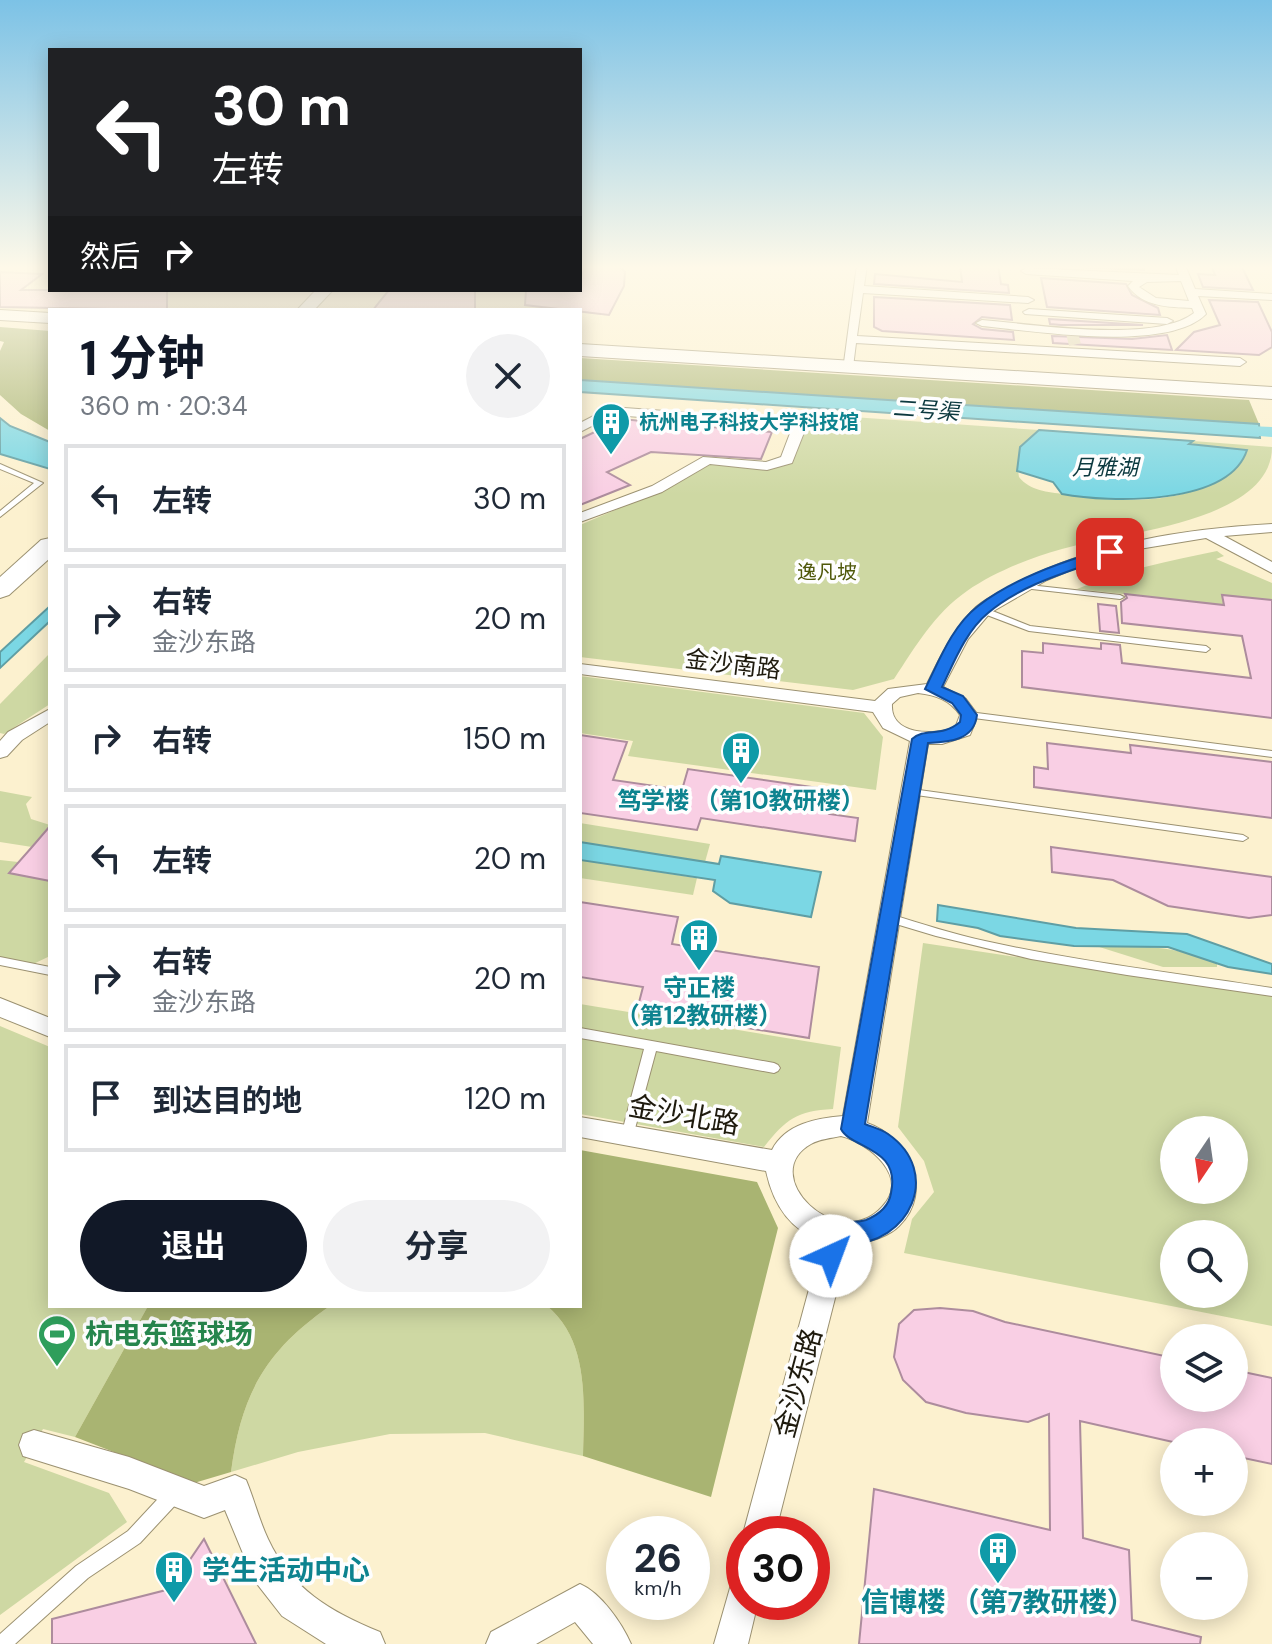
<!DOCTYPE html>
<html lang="zh">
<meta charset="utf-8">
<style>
body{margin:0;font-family:"DM Sans","Noto Sans SC",sans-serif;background:#f2f2f3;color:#1f2937;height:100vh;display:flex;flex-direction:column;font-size:30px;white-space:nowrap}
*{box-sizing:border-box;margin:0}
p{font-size:26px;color:#747a83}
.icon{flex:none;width:44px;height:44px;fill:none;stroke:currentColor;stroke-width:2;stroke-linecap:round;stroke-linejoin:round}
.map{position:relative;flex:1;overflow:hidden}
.panel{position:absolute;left:48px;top:308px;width:534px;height:1000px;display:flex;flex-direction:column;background:#fff;border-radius:0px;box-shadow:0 4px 20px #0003}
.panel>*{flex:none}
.guide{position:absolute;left:48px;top:48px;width:534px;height:244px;border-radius:0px;box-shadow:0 4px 20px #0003;background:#202124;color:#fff;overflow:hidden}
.needle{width:52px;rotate:193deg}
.controls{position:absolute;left:1160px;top:1116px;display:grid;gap:16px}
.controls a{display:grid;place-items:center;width:88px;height:88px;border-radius:50%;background:#fff;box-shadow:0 4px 20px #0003;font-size:40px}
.speed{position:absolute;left:606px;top:1516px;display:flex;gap:16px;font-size:40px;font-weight:700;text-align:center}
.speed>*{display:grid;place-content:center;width:104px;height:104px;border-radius:50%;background:#fff;box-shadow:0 4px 20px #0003;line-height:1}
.speed small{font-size:20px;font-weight:400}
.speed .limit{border:12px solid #d22;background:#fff;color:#111}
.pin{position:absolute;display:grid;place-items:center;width:68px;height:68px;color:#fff;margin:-34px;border-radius:16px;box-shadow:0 4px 12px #0006}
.me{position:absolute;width:88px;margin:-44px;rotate:43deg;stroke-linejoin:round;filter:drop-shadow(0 0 6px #0008)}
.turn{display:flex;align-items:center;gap:28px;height:168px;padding:0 32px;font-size:36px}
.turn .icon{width:104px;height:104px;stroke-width:2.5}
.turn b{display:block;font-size:56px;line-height:68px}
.then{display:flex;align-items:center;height:76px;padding:0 32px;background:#0003;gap:16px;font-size:30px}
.round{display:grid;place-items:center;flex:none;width:84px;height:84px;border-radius:42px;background:#f2f2f3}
.overview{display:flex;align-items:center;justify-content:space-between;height:136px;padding:0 32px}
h1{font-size:48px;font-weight:700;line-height:60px;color:#111827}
.primary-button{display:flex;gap:16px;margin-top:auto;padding:16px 32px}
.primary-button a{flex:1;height:92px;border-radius:48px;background:#111827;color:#fff;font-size:32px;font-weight:700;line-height:92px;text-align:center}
.primary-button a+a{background:#f2f2f3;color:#1f2937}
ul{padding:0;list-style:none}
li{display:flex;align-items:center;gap:24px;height:108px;margin:0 16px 12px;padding:0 16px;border:4px solid #e0e1e3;border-radius:0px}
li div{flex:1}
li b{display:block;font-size:30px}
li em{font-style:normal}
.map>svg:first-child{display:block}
.green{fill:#ced8a3;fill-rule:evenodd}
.forest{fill:#a9b472}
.water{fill:#7bd7e4;stroke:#5f9ea4;stroke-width:2}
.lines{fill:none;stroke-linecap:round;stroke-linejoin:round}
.canal{fill:#7bd7e4;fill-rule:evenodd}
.building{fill:#f9cfe4;stroke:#ad8c9d;stroke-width:2}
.minor-tunnel{stroke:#dbd1b2;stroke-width:12;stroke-dasharray:12 6;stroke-linecap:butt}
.service-casing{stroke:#9b9171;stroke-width:2}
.minor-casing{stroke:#9b9171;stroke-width:2}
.secondary-casing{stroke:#9b9171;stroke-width:2}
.primary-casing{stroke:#9b9171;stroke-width:2}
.service{fill:#fff;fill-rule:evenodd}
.minor{fill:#fff;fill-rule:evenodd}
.secondary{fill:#fff;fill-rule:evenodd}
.primary{fill:#fff;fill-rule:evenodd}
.route{fill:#1a73e8;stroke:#114b97;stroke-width:2}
.labels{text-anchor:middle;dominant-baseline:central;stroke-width:7;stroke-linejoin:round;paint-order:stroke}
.far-culture-label{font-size:20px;font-weight:bold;fill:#0d838f;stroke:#fefefe;text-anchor:start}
.far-park-label{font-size:20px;fill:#50590b;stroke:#fefefe}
.far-water-label{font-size:22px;font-style:italic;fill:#0c393f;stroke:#fefefe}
.street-label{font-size:24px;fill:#1e1a0d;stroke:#fefefe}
.culture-label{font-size:24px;font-weight:bold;fill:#0d838f;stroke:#fefefe}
.near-street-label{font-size:28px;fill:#1e1a0d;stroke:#fefefe}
.near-leisure-label{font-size:28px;font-weight:bold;fill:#27864d;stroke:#fefefe;text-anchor:start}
.near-culture-label{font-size:28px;font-weight:bold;fill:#0d838f;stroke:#fefefe;text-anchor:start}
</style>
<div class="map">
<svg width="1272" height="1644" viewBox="0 0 1272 1644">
<rect width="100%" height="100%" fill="#fcf1cf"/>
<g class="green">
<path d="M809 414 1039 430C1023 442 1015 457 1019 477 1030 491 1048 492 1064 494 1115 502 1176 506 1222 478 1232 472 1240 459 1247 450L1187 444 1193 441 1272 447C1272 523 1116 533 1062 549 1030 558 994 572 967 591 934 614 916 646 894 679L853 690 580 657V525L662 490 705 465 719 463 772 468 792 463Z"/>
<path d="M1217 551 1224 556 1216 559 1272 583V600L1222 595 1224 605 1077 589C1122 570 1169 561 1217 551Z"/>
<polygon points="50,653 50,704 4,734 0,733 0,704"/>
<polygon points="580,676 864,713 883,737 876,790 628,756 633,741 580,733"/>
<polygon points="0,791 32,797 26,804 31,819 50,825 32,847 0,842"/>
<polygon points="580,823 710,844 705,862 580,842"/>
<polygon points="0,860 18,862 13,873 50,881 50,956 27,967 0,961"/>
<polygon points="580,860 697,878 693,895 580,878"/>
<path d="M923 943 1272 995V1326L904 1253 912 1219 934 1192 924 1161 898 1127ZM1174 1130H1234V1190H1174ZM1174 1234H1234V1294H1174Z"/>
<path d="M1093 945C1137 945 1176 946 1217 963V967H1163Z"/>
<path d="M580 1004 841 1047 833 1109C797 1111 786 1119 764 1147L580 1114Z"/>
<polygon points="0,1026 50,1047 50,1306 148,1306 75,1437 43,1429 24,1462 109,1493 127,1522 0,1615"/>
<path d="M330 1306H547C590 1341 584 1405 583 1456L485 1433 390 1434 298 1452 231 1472C241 1395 265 1351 330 1306Z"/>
</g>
<g class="forest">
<polygon points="0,327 50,331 50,431 21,414 0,395 0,351 4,342 0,341"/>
<polygon points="580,358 1249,400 1259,424 580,380"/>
<path d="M580 1150 757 1182 778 1228 711 1497 583 1456C584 1405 590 1341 547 1306H580Z"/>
<path d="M148 1306H330C265 1351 241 1395 231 1472L194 1483 75 1437Z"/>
</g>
<g class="water">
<polygon points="580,380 1259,424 1260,438 580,392"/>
<polygon points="0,418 10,426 50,442 50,469 0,454"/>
<path d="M1039 430 1193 441 1189 444 1247 450C1229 506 1109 503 1062 494L1053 482 1017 471 1020 447Z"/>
<polygon points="50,606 50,621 0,668 0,652"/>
<polygon points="580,842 719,864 721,856 821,872 811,917 730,903 713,891 715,880 580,860"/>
<polygon points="938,905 1076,928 1187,934 1272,964 1272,974 1228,967 1168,947 1074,946 1000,936 978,928 937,921"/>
</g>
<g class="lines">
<polygon class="canal" points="1226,425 1272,427 1272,437 1220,433 1220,427"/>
</g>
<g class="building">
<polygon points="587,265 618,265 625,272 624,286 609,315 525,305 526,290 580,290 580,278"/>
<polygon points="960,265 998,265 1001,284 1008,285 1009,293 874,284 875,274 962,282"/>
<polygon points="1039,265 1143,265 1144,270"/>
<polygon points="1211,265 1241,265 1253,290 1203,287 1198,274 1215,275"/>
<polygon points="0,272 42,274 21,290 167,290 167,310 0,307"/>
<polygon points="1041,278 1126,284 1132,295 1158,308 1160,315 1047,307"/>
<polygon points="389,290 475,290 475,310 373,310"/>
<polygon points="874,297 1010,305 1012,320 982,317 973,324 982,329 1013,332 1014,340 882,331 874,327"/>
<polygon points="1209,300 1258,302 1272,332 1272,347 1259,355 1176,350 1194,332 1220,325"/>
<polygon points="1049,319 1143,325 1061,325 1050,324"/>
<polygon points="1167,335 1172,350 1053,343 1052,336 1132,339"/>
<polygon points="622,419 661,423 772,432 761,459 651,452 607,472 630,485 580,505 580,439"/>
<polygon points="1125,594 1224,605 1222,595 1272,600 1272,718 1022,687 1022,651 1043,653 1043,643 1101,649 1101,643 1120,645 1122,663 1251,678 1242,636 1122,623 1121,602 1127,598"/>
<polygon points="1098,604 1116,606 1119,633 1100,631"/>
<polygon points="580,735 627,742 613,780 682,790 688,769 833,790 829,814 858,818 855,841 701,818 697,830 580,813"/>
<polygon points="1047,743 1131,753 1130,745 1272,762 1272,818 1034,787 1034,767 1048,769"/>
<polygon points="50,826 50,881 9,873 32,847"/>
<polygon points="1051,847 1272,877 1272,915 1249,918 1168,906 1113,880 1052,872"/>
<polygon points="580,902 678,917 672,944 819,967 809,1038 637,1010 643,987 580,977"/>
<polygon points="940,1308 973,1311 1005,1322 1174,1358 1174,1398 1234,1398 1234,1370 1272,1378 1272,1464 1234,1456 1234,1442 1173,1442 1080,1421 1083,1538 1129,1550 1132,1620 1201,1637 1200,1644 859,1644 874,1489 1050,1530 1049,1414 1028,1422 966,1413 926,1402 903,1380 894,1357 899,1324 914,1310"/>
<polygon points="204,1539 256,1644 52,1644 52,1619 170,1589"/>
</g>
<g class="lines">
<polyline class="minor-tunnel" points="1072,333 1075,345"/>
<defs>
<g id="service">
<polygon points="0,464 43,483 0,517 0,511 34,483 0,469"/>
<polygon points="1020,584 1120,595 1124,597 1120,599 1023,588 1020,588"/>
<polygon points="979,608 985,608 1030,626 1206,646 1210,649 1206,652 1029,631 979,612"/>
<polygon points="969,712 1272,751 1272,757 966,717 964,715 966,713"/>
<polygon points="912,789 1243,835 1248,838 1243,841 909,794 907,792 909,790"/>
<path d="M890 914C922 924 953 934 985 941 1080 962 1176 973 1272 988V996L1127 975 1031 959 936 936 886 921 885 918 886 915Z"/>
<polygon points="0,957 50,967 50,975 0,965"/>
<polygon points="580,1028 774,1063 778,1065 780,1068 778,1071 774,1073 656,1051 633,1136 631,1140 627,1141 623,1140 621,1136 644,1049 580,1038"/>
<polygon points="174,1486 180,1488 182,1494 180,1500 140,1543 88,1578 15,1644 0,1644 0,1634 76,1566 128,1531 168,1488"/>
</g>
<g id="minor">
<polygon points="857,265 867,265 864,286 1028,297 1034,300 1028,303 863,293 857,336 1240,358 1246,362 1240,366 856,343 853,367 843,370"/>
<path d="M1175 265H1185L1195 289 1272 294V300L1198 296 1206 314C1168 353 1034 331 982 326L976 323 982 320C1033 324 1154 344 1194 313L1192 308C1168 307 1143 307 1128 286L1133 281 1026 274 1021 271 1026 268 1179 275ZM1181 281 1189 301 1156 298 1139 287 1147 282Z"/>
<polygon points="1029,309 1167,318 1173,321 1167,324 1025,314 1023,312"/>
<polygon points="611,407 800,421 807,425 792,463 767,470 710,464 662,492 580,522 580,513 652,486 703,457 766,462 781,457 792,428 613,415 580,432 580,423"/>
<path d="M1272 524V532L1224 536 1272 562V573L1206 538 1139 549 1078 567 1047 580 990 613 968 639 943 687 966 699 978 715 970 735 942 744H928L867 1123C908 1137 935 1191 899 1226 886 1239 865 1242 848 1247L775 1534H744V1537L743 1534 822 1241C789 1230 773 1203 766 1171L580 1137V1117L772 1150C785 1124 817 1118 843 1116L910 741 883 728 873 712 580 674V664L875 701 888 689 927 684C940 657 954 628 976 607 988 597 1004 590 1018 582 1097 542 1185 529 1272 524ZM918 693C936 695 950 700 960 715L955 728C934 735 890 736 892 704L900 697ZM841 1136C869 1143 911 1177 882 1207 838 1255 756 1175 811 1144 819 1139 832 1138 841 1136Z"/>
<polygon points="50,709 50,722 22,740 7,756 0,758 0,741 8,732"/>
<polygon points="0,998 50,1018 50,1037 0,1017"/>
<path d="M34 1430 129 1457 204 1486 235 1475 246 1480C254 1499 259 1520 268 1539 291 1589 331 1612 380 1632L385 1644H326L282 1616 254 1580 225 1510 204 1518 129 1489 23 1456 19 1445 23 1434Z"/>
<polygon points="744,1576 744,1602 758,1602 748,1644 714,1644 732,1581"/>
<path d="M580 1584C601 1593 622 1623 631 1644H593L575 1622 536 1644H486L491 1632Z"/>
</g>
<polygon id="secondary" points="316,290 333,290 314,310 297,310"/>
<g id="primary">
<polygon points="0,310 50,313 50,323 0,320"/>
<polygon points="580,344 1272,387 1272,399 580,356"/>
<polygon points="50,538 50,558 9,595 0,598 0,577 41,540"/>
</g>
</defs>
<use href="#service" class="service-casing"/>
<use href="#minor" class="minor-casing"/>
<use href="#secondary" class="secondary-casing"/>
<use href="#primary" class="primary-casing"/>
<use href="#service" class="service"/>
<use href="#minor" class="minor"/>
<use href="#secondary" class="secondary"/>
<use href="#primary" class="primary"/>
</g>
<linearGradient id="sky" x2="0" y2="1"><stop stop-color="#7cc2e6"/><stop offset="0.54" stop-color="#fef9e9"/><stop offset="1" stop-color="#fef9e9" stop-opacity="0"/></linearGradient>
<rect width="1272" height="495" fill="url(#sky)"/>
<path class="route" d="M1110 548 1115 549V555C1072 571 1023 583 988 613 966 631 954 662 942 687L963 696 977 715C974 741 948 742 928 743L865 1124C872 1127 881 1129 888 1134 943 1172 910 1245 847 1244L840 1264 831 1267 823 1264 819 1256 829 1225C841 1220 854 1224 866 1220 878 1215 889 1206 891 1193 901 1147 851 1149 841 1129L912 739C925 727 941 738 960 722L961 715 952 703 925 689C939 661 952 626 978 606 1014 578 1066 560 1110 548Z"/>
<defs>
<symbol id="building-pin" viewBox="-11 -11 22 30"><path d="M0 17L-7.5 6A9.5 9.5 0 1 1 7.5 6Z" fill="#0f9aa8" stroke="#fefefe"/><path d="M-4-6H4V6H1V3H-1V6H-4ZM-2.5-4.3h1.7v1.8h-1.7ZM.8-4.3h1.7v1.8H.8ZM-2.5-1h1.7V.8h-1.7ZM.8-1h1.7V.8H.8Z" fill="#fff"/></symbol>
<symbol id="stadium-pin" viewBox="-11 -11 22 30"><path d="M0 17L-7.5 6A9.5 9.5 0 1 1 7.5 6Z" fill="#2e9e5b" stroke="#fefefe"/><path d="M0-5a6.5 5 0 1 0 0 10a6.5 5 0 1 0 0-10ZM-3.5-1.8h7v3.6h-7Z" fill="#fff"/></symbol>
</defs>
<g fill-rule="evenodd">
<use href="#building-pin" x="589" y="400" width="44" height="60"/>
<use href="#building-pin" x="719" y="729" width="44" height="60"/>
<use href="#building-pin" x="677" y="916" width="44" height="60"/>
<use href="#stadium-pin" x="35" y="1312" width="44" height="60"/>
<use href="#building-pin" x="976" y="1529" width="44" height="60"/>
<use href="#building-pin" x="152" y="1548" width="44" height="60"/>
</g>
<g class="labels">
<g class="far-culture-label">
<text x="639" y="422">杭州电子科技大学科技馆</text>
</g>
<g class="far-park-label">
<text x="827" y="572">逸凡坡</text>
</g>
<g class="far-water-label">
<text transform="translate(926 410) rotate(4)">二号渠</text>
<text x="1105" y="467">月雅湖</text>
</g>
<g class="street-label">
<text transform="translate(733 664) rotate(7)">金沙南路</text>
</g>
<g class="culture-label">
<text x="741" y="800">笃学楼 （第10教研楼）</text>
<text x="699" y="987">守正楼<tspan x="699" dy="28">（第12教研楼）</tspan></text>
</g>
<g class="near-street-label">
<text transform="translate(684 1115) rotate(10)">金沙北路</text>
<text transform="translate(798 1383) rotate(-75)">金沙东路</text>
</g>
<g class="near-leisure-label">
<text x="85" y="1334">杭电东篮球场</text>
</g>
<g class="near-culture-label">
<text x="202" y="1570">学生活动中心</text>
<text x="998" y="1602" text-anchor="middle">信博楼 （第7教研楼）</text>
</g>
</g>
</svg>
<div class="controls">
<a><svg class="needle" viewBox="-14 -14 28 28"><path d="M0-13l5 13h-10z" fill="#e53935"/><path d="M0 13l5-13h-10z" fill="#747a83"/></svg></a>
<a><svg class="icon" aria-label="search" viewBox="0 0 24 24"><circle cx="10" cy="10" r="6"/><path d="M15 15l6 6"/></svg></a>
<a><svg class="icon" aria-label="layers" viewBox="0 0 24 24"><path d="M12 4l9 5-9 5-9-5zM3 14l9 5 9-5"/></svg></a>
<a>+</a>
<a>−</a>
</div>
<div class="speed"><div>26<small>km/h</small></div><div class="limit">30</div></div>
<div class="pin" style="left:1110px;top:552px;background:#d93025"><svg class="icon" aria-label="arrive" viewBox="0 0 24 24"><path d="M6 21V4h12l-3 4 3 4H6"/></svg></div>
<svg class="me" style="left:831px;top:1256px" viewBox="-20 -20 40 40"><circle r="19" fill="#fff"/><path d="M0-13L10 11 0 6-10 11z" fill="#1a73e8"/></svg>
<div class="guide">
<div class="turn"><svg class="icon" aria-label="left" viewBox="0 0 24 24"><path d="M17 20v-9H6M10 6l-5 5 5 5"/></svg><div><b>30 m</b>左转</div></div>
<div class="then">然后<svg class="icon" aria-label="right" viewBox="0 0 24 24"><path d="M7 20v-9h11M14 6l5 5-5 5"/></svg></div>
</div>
<section class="panel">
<div class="overview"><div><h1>1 分钟</h1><p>360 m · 20:34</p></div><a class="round"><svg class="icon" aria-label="close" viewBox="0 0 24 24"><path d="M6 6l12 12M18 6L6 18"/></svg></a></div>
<ul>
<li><svg class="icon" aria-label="left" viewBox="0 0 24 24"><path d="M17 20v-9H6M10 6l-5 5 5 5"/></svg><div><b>左转</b></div><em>30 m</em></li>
<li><svg class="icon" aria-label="right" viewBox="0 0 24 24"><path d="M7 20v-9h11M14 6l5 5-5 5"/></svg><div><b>右转</b><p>金沙东路</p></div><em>20 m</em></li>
<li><svg class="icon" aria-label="right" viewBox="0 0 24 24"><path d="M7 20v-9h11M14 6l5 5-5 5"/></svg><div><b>右转</b></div><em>150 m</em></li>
<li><svg class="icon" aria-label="left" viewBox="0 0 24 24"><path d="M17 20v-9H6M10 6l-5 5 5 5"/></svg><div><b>左转</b></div><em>20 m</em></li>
<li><svg class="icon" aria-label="right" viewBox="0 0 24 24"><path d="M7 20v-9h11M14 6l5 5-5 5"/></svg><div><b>右转</b><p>金沙东路</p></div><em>20 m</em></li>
<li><svg class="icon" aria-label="arrive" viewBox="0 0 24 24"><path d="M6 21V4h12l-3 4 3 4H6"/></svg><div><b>到达目的地</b></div><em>120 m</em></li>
</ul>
<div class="primary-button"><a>退出</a><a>分享</a></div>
</section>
</div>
